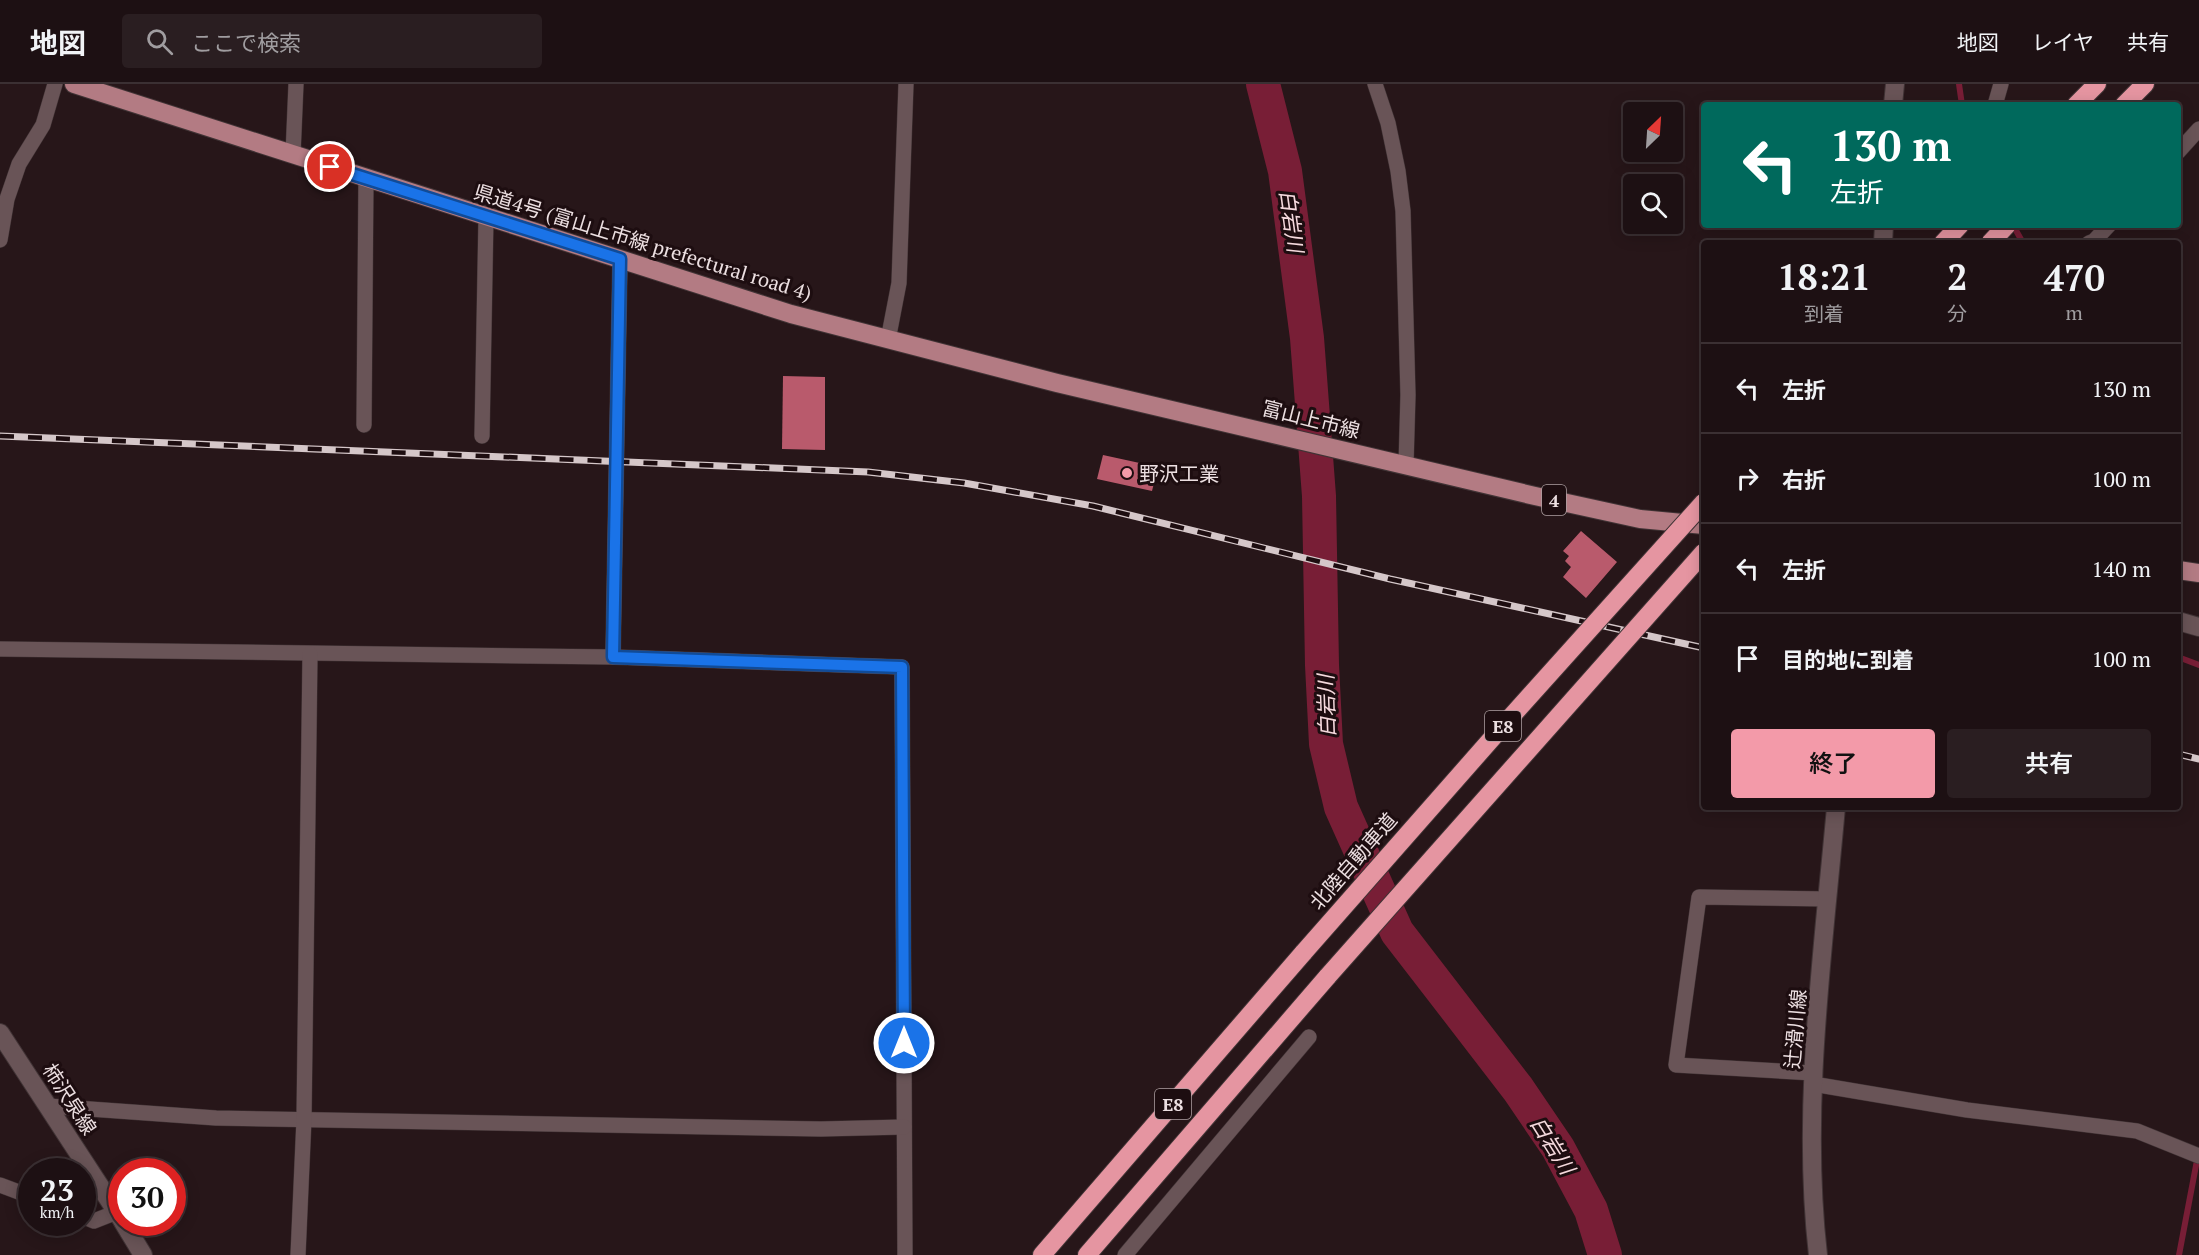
<!DOCTYPE html>
<html lang="ja">
<meta charset="utf-8">
<style>
body{margin:0;font-family:"PT Serif","Noto Sans JP",serif;background:#2a1e21;color:#f1f3f6;height:100vh;display:flex;flex-direction:column;font-size:22px;white-space:nowrap}
*{box-sizing:border-box;margin:0}
p{font-size:20px;color:#a09da0}
.icon{flex:none;width:33px;height:33px;fill:none;stroke:currentColor;stroke-width:2;stroke-linecap:round;stroke-linejoin:round}
.map{position:relative;flex:1;overflow:hidden}
.details{position:absolute;left:1701px;top:156px;width:480px;height:570px;display:flex;flex-direction:column;background:#1d1013;border-radius:6px;box-shadow:0 3px 15px #0003,0 0 0 2px #3b3033}
.details>*{flex:none}
.top-card{position:absolute;left:1701px;top:18px;width:480px;height:126px;border-radius:6px;box-shadow:0 3px 15px #0003,0 0 0 2px #3b3033;background:#00695c;color:#fff;overflow:hidden}
.needle{width:39px;rotate:25deg}
.buttons{position:absolute;left:1623px;top:18px;display:grid;gap:12px}
.buttons a{display:grid;place-items:center;width:60px;height:60px;border-radius:6px;background:#1d1013;box-shadow:0 3px 15px #0003,0 0 0 2px #3b3033;font-size:30px}
.speed{position:absolute;left:18px;top:1074px;display:flex;gap:12px;font-size:30px;font-weight:700;text-align:center}
.speed>*{display:grid;place-content:center;width:78px;height:78px;border-radius:50%;background:#1d1013;box-shadow:0 3px 15px #0003,0 0 0 2px #3b3033;line-height:1}
.speed small{font-size:15px;font-weight:400}
.speed .limit{border:9px solid #d22;background:#fff;color:#111}
.pin{position:absolute;display:grid;place-items:center;width:51px;height:51px;color:#fff;margin:-26px;border:3px solid #fff;border-radius:50%;box-shadow:0 2px 6px #0007}
.me{position:absolute;width:66px;margin:-33px;rotate:0deg;stroke-linejoin:round;filter:drop-shadow(0 0 4px #0008)}
.turn{display:flex;align-items:center;gap:21px;height:126px;padding:0 30px;font-size:27px}
.turn .icon{width:78px;height:78px;stroke-width:2.5}
.turn b{display:block;font-size:42px;line-height:51px}
.eta{display:flex;justify-content:space-evenly;align-items:center;height:102px;text-align:center}
.eta b{font-size:36px;font-weight:600;line-height:42px}
.cta{display:flex;gap:12px;margin-top:auto;padding:12px 30px}
.cta a{flex:1;height:69px;border-radius:6px;background:#f39aa9;color:#111;font-size:24px;font-weight:600;line-height:69px;text-align:center}
.cta a+a{background:#2a1e21;color:#f1f3f6}
ul{padding:0;list-style:none}
li{display:flex;align-items:center;gap:18px;height:90px;padding:0 30px;border-top:2px solid #3b3033}
li div{flex:1}
li b{display:block;font-size:22px}
li em{font-style:normal}
header{display:flex;align-items:center;gap:36px;box-sizing:border-box;height:84px;padding:0 30px;background:#1d1013;border-bottom:2px solid #3b3033}
header strong{font-size:28px}
nav{display:flex;gap:33px;margin-inline-start:auto;font-size:21px}
.search{width:420px;height:54px;background:#2a1e21;display:flex;align-items:center;gap:15px;box-sizing:border-box;padding:0 21px;border-radius:6px;color:#a09da0;font-size:22px}
.map>svg:first-child{display:block}
.lines{fill:none;stroke-linecap:round;stroke-linejoin:round}
.stream{stroke:#781e36;stroke-width:6}
.river{stroke:#781e36;stroke-width:34}
.building{fill:#b95a6c}
.street-casing{stroke:#403335;stroke-width:16}
.secondary-casing{stroke:#403335;stroke-width:20}
.primary-casing{stroke:#403335;stroke-width:20}
.highway-casing{stroke:#403335;stroke-width:20}
.street{stroke:#695457;stroke-width:15}
.secondary{stroke:#695457;stroke-width:18}
.primary{stroke:#b37b83;stroke-width:18}
.highway{stroke:#e595a1;stroke-width:18}
.rail-casing{stroke:#d5c7c9;stroke-width:7}
.rail{stroke:#1d0d10;stroke-width:4.5;stroke-dasharray:14;stroke-linecap:butt}
.highway-bridge-casing{stroke:#403335;stroke-width:20;stroke-linecap:butt}
.highway-bridge{stroke:#e595a1;stroke-width:18}
.route-casing{stroke:#114b97;stroke-width:15}
.route{stroke:#1a73e8;stroke-width:10}
.poi-dot{fill:#f39aa9;stroke:#1d0d10;stroke-width:2}
.labels{text-anchor:middle;dominant-baseline:central;stroke-width:6;stroke-linejoin:round;paint-order:stroke}
.shield{fill:#1d0d10;stroke:#aea0a2;stroke-width:1.5}
.shield-label{font-size:18px;font-weight:bold;fill:#ecdfe1}
.street-label{font-size:20px;fill:#ecdfe1;stroke:#1d0d10}
.poi-label{font-size:20px;fill:#ecdfe1;stroke:#1d0d10;text-anchor:start}
.water-label{font-size:21px;font-style:italic;fill:#f5d9dd;stroke:#1d0d10}
</style>
<header>
<strong>地図</strong>
<div class="search"><svg class="icon" aria-label="search" viewBox="0 0 24 24"><circle cx="10" cy="10" r="6"/><path d="M15 15l6 6"/></svg>ここで検索</div>
<nav><a>地図</a><a>レイヤ</a><a>共有</a></nav>
</header>
<div class="map">
<svg width="2199" height="1171" viewBox="0 0 2199 1171">
<rect width="100%" height="100%" fill="#271619"/>
<g class="lines">
<g class="stream">
<polyline points="1959,0 1962,21"/>
<polyline points="2013,141 2023,159"/>
<polyline points="2178,573 2199,581"/>
<polyline points="2179,1171 2198,1071"/>
</g>
<polyline class="river" points="1263,0 1285,87 1307,254 1319,412 1322,581 1326,660 1341,723 1397,848 1518,1005 1558,1064 1591,1126 1605,1171"/>
</g>
<g class="building">
<polygon points="783,292 825,293 825,366 782,365"/>
<polygon points="1103,371 1158,383 1152,407 1097,395"/>
<polygon points="1581,447 1617,478 1586,514 1563,493 1571,483 1565,477 1569,472 1563,467"/>
</g>
<g class="lines">
<defs>
<g id="street">
<polyline points="1375,0 1388,39 1398,87 1403,127 1408,311 1406,381"/>
<polyline points="1995,21 2001,0"/>
<polyline points="2178,68 2199,45"/>
<polyline points="293,71 296,0"/>
<polyline points="0,156 7,115 19,80 43,41 55,0"/>
<polyline points="2089,159 2094,157 2109,141"/>
<polyline points="888,256 899,199 906,0"/>
<polyline points="364,341 366,94"/>
<polyline points="482,352 486,133"/>
<polyline points="0,565 613,573 902,583 905,1171"/>
<polyline points="613,573 620,175"/>
<polyline points="1813,989 1676,981 1699,813 1828,815"/>
<polyline points="1813,1000 1967,1026 2137,1047 2199,1072"/>
<polyline points="48,1022 216,1034 821,1045 904,1043"/>
<polyline points="0,1101 32,1113"/>
<polyline points="82,1132 94,1137 117,1128"/>
<polyline points="298,1171 304,1035 310,570"/>
<polyline points="1125,1171 1309,953"/>
</g>
<g id="secondary">
<polyline points="1893,21 1895,0"/>
<polyline points="1883,159 1884,141"/>
<polyline points="2178,537 2199,543"/>
<polyline points="0,949 122,1136"/>
<polyline points="123,1138 143,1171"/>
<path d="M1818 1171C1801 1025 1823 869 1836 723"/>
</g>
<g id="primary">
<polyline points="74,0 791,230 1057,299 1535,412 1640,435 1704,441"/>
<polyline points="2178,486 2199,489"/>
</g>
<g id="highway">
<polyline points="2076,21 2097,0"/>
<polyline points="2124,21 2145,0"/>
<polyline points="1943,159 1960,141"/>
<polyline points="1042,1171 1304,868"/>
<polyline points="1087,1171 1328,892"/>
</g>
</defs>
<use href="#street" class="street-casing"/>
<use href="#secondary" class="secondary-casing"/>
<use href="#primary" class="primary-casing"/>
<use href="#highway" class="highway-casing"/>
<use href="#street" class="street"/>
<use href="#secondary" class="secondary"/>
<use href="#primary" class="primary"/>
<use href="#highway" class="highway"/>
<defs>
<g id="rail">
<polyline points="0,352 868,388 964,399 1093,422 1390,495 1704,564"/>
<polyline points="2178,670 2199,675"/>
</g>
</defs>
<use href="#rail" class="rail-casing"/>
<use href="#rail" class="rail"/>
<defs>
<g id="highway-bridge">
<polyline points="1990,159 2007,141"/>
<polyline points="1304,868 1509,635 1704,418"/>
<polyline points="1328,892 1704,468"/>
</g>
</defs>
<use href="#highway-bridge" class="highway-bridge-casing"/>
<use href="#highway-bridge" class="highway-bridge"/>
</g>
<g class="lines">
<defs>
<polyline id="route" points="330,83 620,175 613,573 902,583 904,959"/>
</defs>
<use href="#route" class="route-casing"/>
<use href="#route" class="route"/>
</g>
<circle class="poi-dot" cx="1127" cy="389" r="6"/>
<g class="labels">
<g class="shield">
<rect x="1542" y="401" width="24" height="30" rx="4.5"/>
<rect x="1485" y="627" width="36" height="30" rx="4.5"/>
<rect x="1155" y="1005" width="36" height="30" rx="4.5"/>
</g>
<g class="shield-label">
<text x="1554" y="416">4</text>
<text x="1503" y="642">E8</text>
<text x="1173" y="1020">E8</text>
</g>
<g class="street-label">
<text transform="translate(643 158) rotate(17)">県道4号 (富山上市線 prefectural road 4)</text>
<text transform="translate(1311 335) rotate(14)">富山上市線</text>
<text transform="translate(1353 777) rotate(-49)">北陸自動車道</text>
<text transform="translate(1795 945) rotate(-85)">辻滑川線</text>
<text transform="translate(70 1015) rotate(57)">柿沢泉線</text>
</g>
<g class="poi-label">
<text x="1139" y="389">野沢工業</text>
</g>
<g class="water-label">
<text transform="translate(1292 137) rotate(82)">白岩川</text>
<text transform="translate(1326 622) rotate(-92)">白岩川</text>
<text transform="translate(1553 1061) rotate(58)">白岩川</text>
</g>
</g>
</svg>
<div class="buttons">
<a><svg class="needle" viewBox="-14 -14 28 28"><path d="M0-13l5 13h-10z" fill="#e53935"/><path d="M0 13l5-13h-10z" fill="#a09da0"/></svg></a>
<a><svg class="icon" aria-label="search" viewBox="0 0 24 24"><circle cx="10" cy="10" r="6"/><path d="M15 15l6 6"/></svg></a>
</div>
<div class="speed"><div>23<small>km/h</small></div><div class="limit">30</div></div>
<div class="pin" style="left:330px;top:83px;background:#d93025"><svg class="icon" aria-label="arrive" viewBox="0 0 24 24"><path d="M6 21V4h12l-3 4 3 4H6"/></svg></div>
<svg class="me" style="left:904px;top:959px" viewBox="-20 -20 40 40"><circle r="17" fill="#1a73e8" stroke="#fff" stroke-width="3"/><path d="M0-11L8 9 0 5-8 9z" fill="#fff"/></svg>
<div class="top-card">
<div class="turn"><svg class="icon" aria-label="left" viewBox="0 0 24 24"><path d="M17 20v-9H6M10 6l-5 5 5 5"/></svg><div><b>130 m</b>左折</div></div>
</div>
<section class="details">
<div class="eta">
<div><b>18:21</b><p>到着</p></div>
<div><b>2</b><p>分</p></div>
<div><b>470</b><p>m</p></div>
</div>
<ul>
<li><svg class="icon" aria-label="left" viewBox="0 0 24 24"><path d="M17 20v-9H6M10 6l-5 5 5 5"/></svg><div><b>左折</b></div><em>130 m</em></li>
<li><svg class="icon" aria-label="right" viewBox="0 0 24 24"><path d="M7 20v-9h11M14 6l5 5-5 5"/></svg><div><b>右折</b></div><em>100 m</em></li>
<li><svg class="icon" aria-label="left" viewBox="0 0 24 24"><path d="M17 20v-9H6M10 6l-5 5 5 5"/></svg><div><b>左折</b></div><em>140 m</em></li>
<li><svg class="icon" aria-label="arrive" viewBox="0 0 24 24"><path d="M6 21V4h12l-3 4 3 4H6"/></svg><div><b>目的地に到着</b></div><em>100 m</em></li>
</ul>
<div class="cta"><a>終了</a><a>共有</a></div>
</section>
</div>
